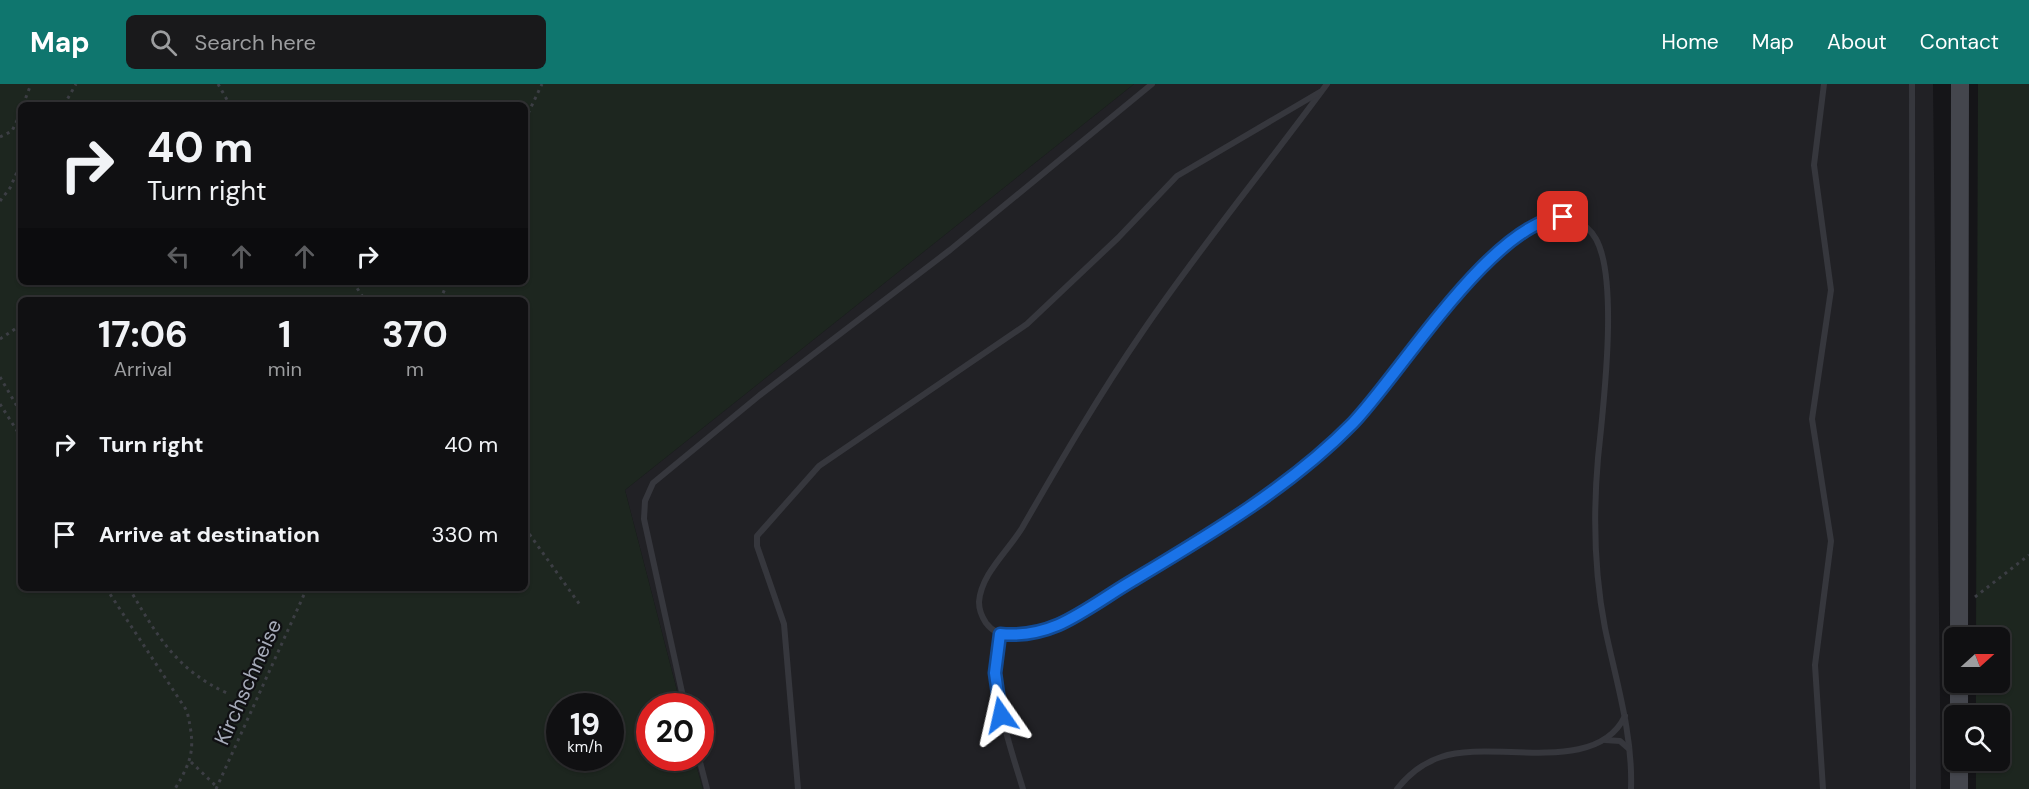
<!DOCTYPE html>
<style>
body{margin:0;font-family:"DM Sans",sans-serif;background:#19191b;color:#f1f3f6;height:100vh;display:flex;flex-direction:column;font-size:22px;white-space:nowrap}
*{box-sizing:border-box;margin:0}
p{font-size:20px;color:#9c9d9f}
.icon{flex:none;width:33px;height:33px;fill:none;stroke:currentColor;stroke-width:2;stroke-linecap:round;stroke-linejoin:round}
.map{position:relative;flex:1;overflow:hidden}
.panel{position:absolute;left:18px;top:213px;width:510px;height:294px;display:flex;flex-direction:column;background:#101012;border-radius:9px;box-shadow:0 2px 4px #0004,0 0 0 2px #303032}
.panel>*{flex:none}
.top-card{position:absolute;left:18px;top:18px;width:510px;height:183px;border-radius:9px;box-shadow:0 2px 4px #0004,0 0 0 2px #303032;background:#101012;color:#f1f3f6;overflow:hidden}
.needle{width:39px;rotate:69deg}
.fabs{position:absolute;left:1944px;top:543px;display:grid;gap:12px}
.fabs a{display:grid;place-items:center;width:66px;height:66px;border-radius:9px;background:#101012;box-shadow:0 2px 4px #0004,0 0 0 2px #303032;font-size:30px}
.speed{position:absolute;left:546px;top:609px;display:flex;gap:12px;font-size:30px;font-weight:700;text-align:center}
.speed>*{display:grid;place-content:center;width:78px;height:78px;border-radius:50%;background:#101012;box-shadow:0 2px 4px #0004,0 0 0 2px #303032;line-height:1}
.speed small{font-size:15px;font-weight:400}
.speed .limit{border:9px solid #d22;background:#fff;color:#111}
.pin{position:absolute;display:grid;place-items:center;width:51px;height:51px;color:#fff;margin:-26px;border-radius:12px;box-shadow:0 3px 9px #0006}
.me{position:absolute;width:66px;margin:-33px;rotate:349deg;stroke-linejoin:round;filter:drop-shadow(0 0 4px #0008)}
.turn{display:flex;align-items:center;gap:21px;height:126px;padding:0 30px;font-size:27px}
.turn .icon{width:78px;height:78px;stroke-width:2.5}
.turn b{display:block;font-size:42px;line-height:51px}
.lanes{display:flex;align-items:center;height:57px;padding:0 30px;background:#0003;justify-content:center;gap:30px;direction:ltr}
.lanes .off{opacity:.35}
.eta{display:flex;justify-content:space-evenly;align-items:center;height:102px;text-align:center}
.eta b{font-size:36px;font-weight:700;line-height:42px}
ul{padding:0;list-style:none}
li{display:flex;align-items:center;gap:18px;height:90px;padding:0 30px}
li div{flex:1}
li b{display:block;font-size:22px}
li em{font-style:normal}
header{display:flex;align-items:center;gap:36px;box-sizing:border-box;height:84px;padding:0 30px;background:#0f766e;color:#fff}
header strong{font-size:28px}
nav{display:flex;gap:33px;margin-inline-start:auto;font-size:21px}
.search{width:420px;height:54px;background:#19191b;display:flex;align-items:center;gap:15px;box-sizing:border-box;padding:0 21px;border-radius:9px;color:#9c9d9f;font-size:22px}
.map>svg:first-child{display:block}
.built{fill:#212125}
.green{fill:#1d261f;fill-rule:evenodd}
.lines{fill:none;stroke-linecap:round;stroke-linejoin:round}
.path{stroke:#3c3e44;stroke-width:3;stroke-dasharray:3 4.5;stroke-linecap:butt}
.lane{stroke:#36373d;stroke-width:6}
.secondary{stroke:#44464d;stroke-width:18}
.route-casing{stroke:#114b97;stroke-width:15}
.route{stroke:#1a73e8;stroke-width:10}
.labels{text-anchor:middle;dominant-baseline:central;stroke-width:4.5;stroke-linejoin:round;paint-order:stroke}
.street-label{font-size:21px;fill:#a6abb9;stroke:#101013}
</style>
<header>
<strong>Map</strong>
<div class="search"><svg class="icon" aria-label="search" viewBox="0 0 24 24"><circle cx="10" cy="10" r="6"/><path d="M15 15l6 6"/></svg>Search here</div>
<nav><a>Home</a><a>Map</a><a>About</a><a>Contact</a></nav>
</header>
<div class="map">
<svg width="2029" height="705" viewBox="0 0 2029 705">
<rect width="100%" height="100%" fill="#151518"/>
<polygon class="built" points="1134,0 1933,0 1941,705 703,705 694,674 700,674 700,622 681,622 625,406"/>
<g class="green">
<path d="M0 0H1134L625 406 681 622H650V674H694L703 705H0ZM21 21H525V198H21ZM21 216H525V504H21ZM610 622V674H560V622Z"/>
<polygon points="1978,0 2029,0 2029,705 1976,705 1976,677 2000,676 2000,632 1976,631 1976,599 2000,598 2000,554 1976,553"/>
</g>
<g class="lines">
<g class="path">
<polyline points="218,0 230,21"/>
<polyline points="23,21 31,0"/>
<polyline points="64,21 76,0"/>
<polyline points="525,36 542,0"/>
<polyline points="0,53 12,47 21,28"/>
<polyline points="0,117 10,104 21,79"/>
<polyline points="353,198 365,216"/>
<polyline points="440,216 448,198"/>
<polyline points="0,255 21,241"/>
<polyline points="0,293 21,329"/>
<polyline points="0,320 21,353"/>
<polyline points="525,444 580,521"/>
<path d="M106 504 187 627C195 663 194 673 175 705"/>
<path d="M129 504C156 550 176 586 227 609"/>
<polyline points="1975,513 2029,471"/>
<polyline points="191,678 217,703"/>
<polyline points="216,705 307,504"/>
</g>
<g class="lane">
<path d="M1327 0C1266 83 1201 162 1143 247 1099 311 1060 378 1022 444 1008 467 981 490 979 518 979 525 982 533 986 539 1003 562 1036 547 1058 541 1137 494 1217 448 1291 391 1315 372 1342 353 1362 329 1397 287 1514 115 1573 135 1582 138 1591 146 1596 155 1619 196 1603 325 1598 374 1593 431 1594 487 1605 544 1616 597 1633 650 1631 705"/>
<polyline points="1912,0 1913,705"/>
<path d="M1000 550C990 609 1006 649 1023 705"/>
<polyline points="685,622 644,435 645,417 653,399 760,311 950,166 1152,0"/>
<polyline points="1605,656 1620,657 1628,664"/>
<polyline points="699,674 707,705"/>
<polyline points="798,705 784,540 757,462 757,452 819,382 1027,240 1118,154 1177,92 1320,8"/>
<path d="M1397 705C1409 690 1422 679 1441 673 1493 655 1596 693 1625 632"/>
<polyline points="1823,705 1815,581 1831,457 1812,335 1831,206 1814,81 1824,0"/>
</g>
<g class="secondary">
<polyline points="1959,554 1960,0"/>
<polyline points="1959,632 1959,598"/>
<polyline points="1959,705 1959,676"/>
</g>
</g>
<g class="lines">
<defs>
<path id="route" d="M1001 631 995 589 1000 550C1020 552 1039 549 1058 541 1083 530 1108 511 1132 497 1209 451 1290 403 1353 339 1400 290 1494 136 1563 133"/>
</defs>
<use href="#route" class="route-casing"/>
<use href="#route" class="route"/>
</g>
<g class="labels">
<g class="street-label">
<text transform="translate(248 598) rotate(-66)">Kirchschneise</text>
</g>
</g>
</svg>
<div class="fabs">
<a><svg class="needle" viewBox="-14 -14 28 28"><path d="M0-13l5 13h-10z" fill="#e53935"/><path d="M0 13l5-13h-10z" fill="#9c9d9f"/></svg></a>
<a><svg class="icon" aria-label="search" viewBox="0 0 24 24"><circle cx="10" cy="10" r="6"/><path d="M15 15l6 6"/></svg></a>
</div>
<div class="speed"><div>19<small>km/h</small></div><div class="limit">20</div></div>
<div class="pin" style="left:1563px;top:133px;background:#d93025"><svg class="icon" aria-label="arrive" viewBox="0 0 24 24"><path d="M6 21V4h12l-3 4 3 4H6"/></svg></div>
<svg class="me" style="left:1001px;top:631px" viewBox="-20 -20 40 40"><path d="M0-17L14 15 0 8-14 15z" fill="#1a73e8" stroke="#fff" stroke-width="4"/></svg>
<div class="top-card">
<div class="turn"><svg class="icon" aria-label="right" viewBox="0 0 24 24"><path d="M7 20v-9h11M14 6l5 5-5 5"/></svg><div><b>40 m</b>Turn right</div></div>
<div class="lanes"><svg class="icon off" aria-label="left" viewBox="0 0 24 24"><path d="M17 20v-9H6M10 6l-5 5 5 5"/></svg><svg class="icon off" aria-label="ahead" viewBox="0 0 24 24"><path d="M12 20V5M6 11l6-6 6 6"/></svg><svg class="icon off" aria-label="ahead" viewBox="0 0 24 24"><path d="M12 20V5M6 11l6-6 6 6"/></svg><svg class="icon" aria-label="right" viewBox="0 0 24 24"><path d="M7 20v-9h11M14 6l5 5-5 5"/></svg></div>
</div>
<section class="panel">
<div class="eta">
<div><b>17:06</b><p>Arrival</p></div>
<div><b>1</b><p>min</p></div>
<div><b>370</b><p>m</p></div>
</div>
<ul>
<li><svg class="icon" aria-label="right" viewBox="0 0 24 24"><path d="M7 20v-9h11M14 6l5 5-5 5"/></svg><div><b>Turn right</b></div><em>40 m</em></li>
<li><svg class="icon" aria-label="arrive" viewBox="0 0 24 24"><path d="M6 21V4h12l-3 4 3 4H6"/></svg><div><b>Arrive at destination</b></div><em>330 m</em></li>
</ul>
</section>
</div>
